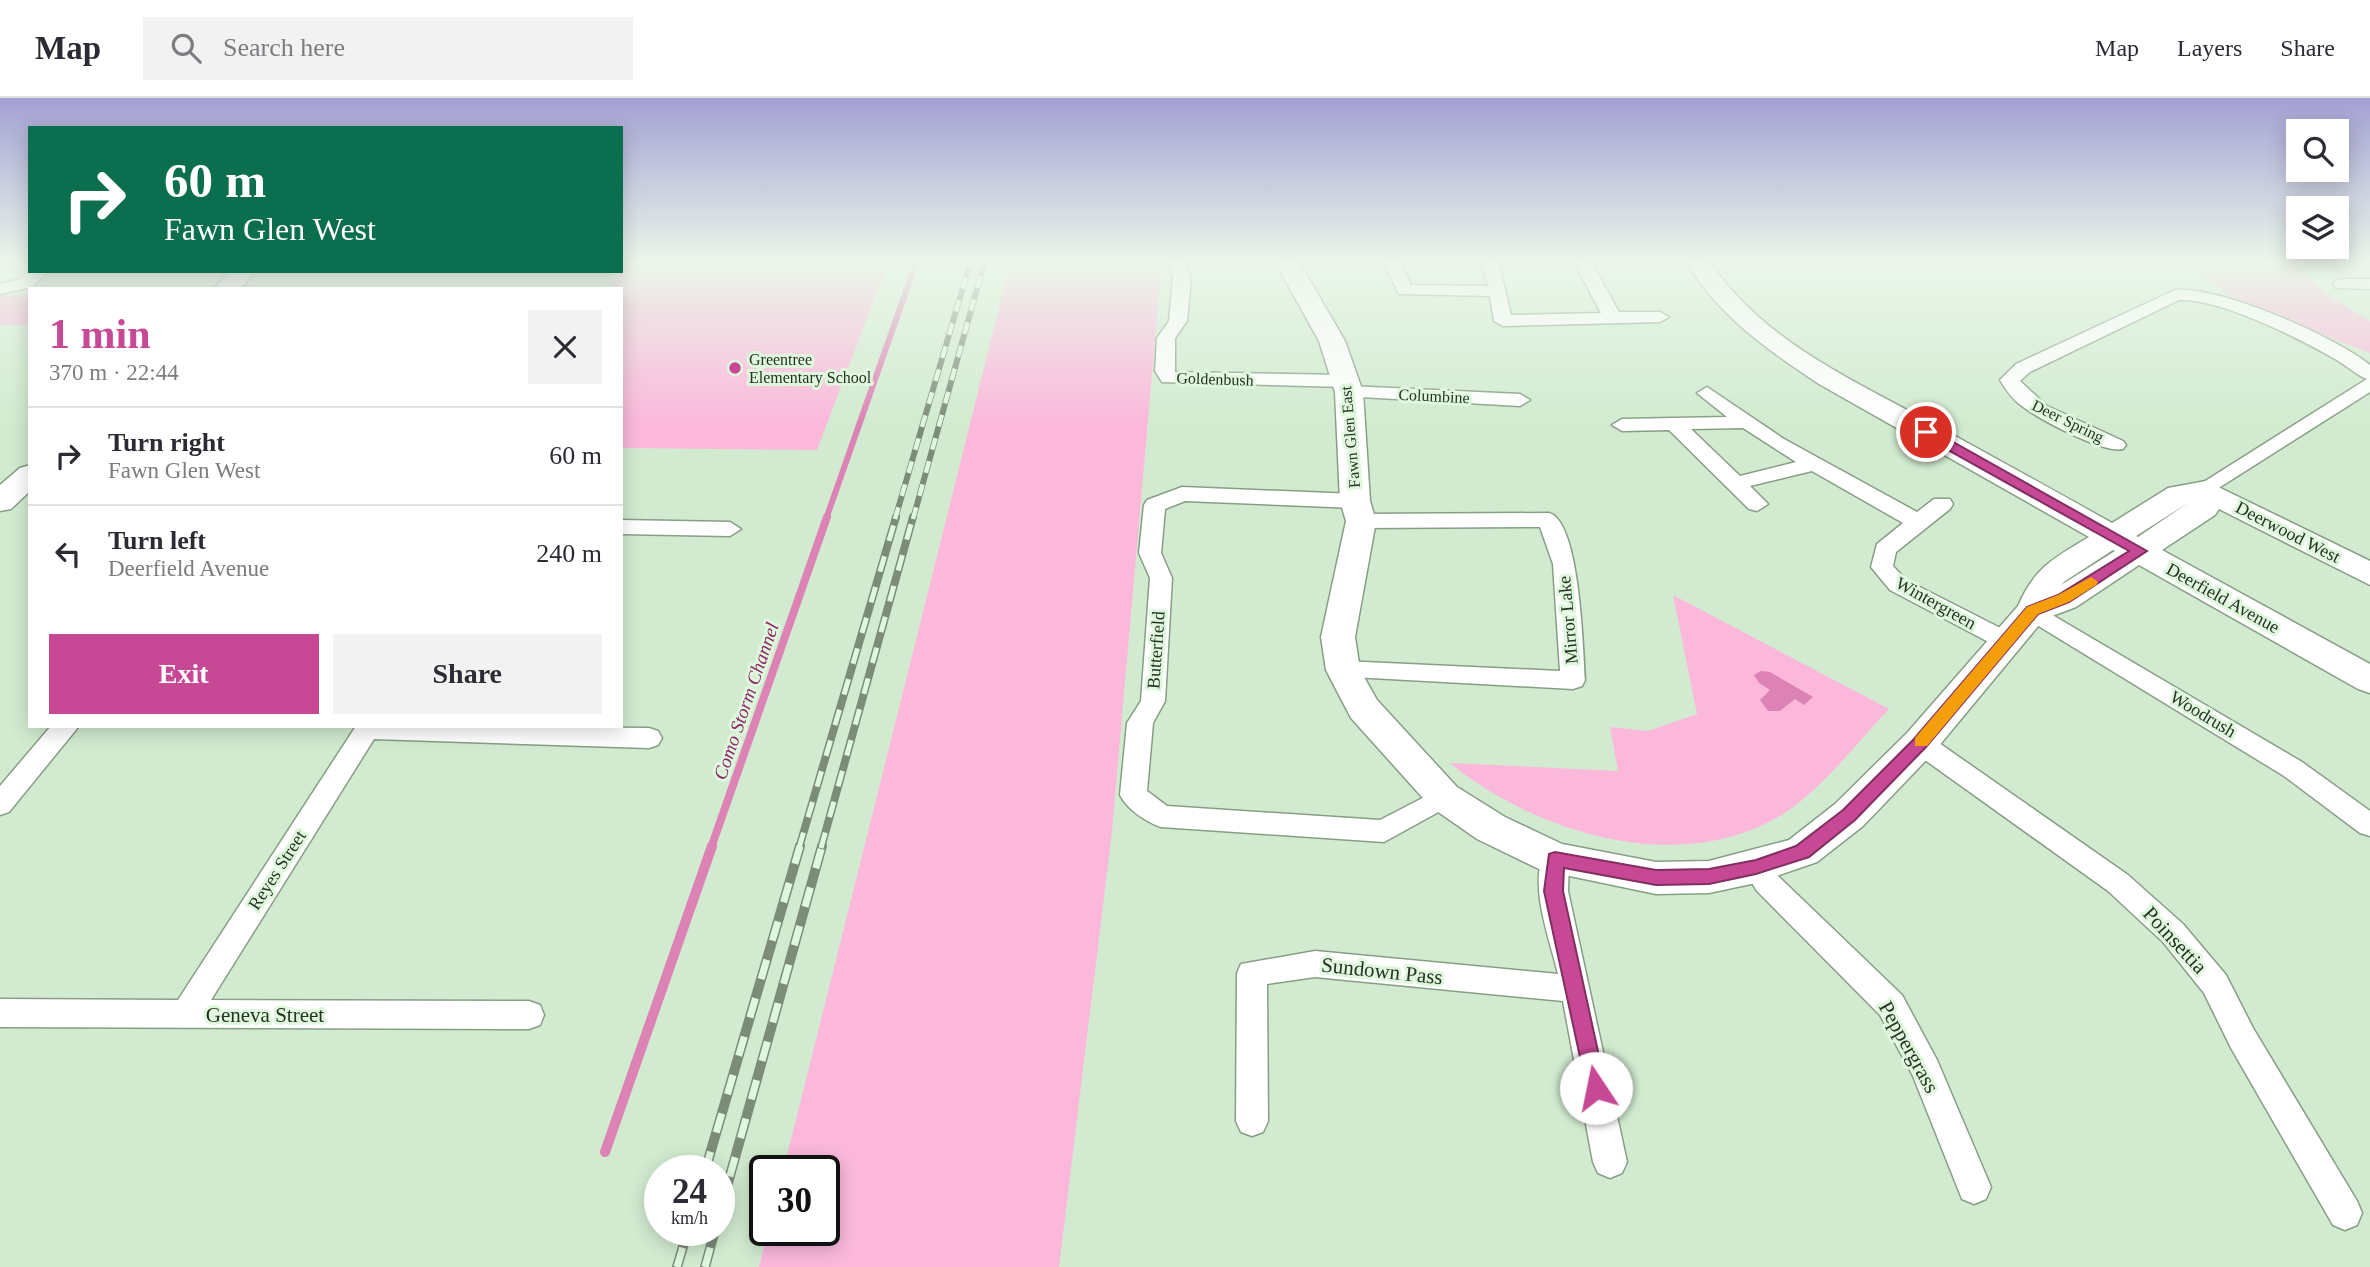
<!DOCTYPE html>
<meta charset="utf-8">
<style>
body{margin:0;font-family:"Times New Roman",serif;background:#f2f2f3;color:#2b2b33;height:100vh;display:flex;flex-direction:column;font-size:26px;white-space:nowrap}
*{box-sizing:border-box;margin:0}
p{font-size:23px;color:#7c7c81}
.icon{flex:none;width:38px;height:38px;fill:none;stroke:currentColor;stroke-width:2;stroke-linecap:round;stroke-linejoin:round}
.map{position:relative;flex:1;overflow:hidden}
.sheet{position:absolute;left:28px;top:189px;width:595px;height:441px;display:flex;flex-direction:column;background:#fff;border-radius:0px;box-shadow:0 4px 18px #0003}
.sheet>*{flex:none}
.banner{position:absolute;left:28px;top:28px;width:595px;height:147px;border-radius:0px;box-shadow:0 4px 18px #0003;background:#0b6e4f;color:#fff;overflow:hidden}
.buttons{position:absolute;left:2286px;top:21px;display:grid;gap:14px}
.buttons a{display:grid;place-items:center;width:63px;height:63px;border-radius:0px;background:#fff;box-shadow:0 4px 18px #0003;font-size:35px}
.speed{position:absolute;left:644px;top:1057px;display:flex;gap:14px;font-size:35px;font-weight:700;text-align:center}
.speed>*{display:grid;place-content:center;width:91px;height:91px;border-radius:50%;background:#fff;box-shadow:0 4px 18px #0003;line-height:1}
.speed small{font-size:18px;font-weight:400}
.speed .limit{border:4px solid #111;border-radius:10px;background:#fff;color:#111}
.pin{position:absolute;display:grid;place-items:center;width:60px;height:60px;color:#fff;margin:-30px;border:4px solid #fff;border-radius:50%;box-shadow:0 2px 7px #0007}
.me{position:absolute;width:77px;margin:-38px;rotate:349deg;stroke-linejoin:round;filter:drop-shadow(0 0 5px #0008)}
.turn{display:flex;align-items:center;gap:24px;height:147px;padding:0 21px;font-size:32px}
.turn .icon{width:91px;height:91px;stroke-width:2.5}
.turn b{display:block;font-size:49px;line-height:60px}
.round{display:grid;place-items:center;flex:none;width:74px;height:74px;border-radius:0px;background:#f2f2f3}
.headline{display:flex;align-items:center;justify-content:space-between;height:119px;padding:0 21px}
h1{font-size:42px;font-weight:700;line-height:52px;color:#c74895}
.button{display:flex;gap:14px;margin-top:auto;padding:14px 21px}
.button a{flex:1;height:80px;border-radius:0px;background:#c74895;color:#fff;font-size:28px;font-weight:700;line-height:80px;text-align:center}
.button a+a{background:#f2f2f3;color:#2b2b33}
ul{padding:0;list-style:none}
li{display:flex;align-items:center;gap:21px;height:98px;padding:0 21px;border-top:2px solid #e1e1e2}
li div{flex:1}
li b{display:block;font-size:26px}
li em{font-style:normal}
header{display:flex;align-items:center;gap:42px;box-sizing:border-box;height:98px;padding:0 35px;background:#fff;border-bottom:2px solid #e1e1e2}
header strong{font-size:33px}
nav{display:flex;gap:38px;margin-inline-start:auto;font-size:24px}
.search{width:490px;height:63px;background:#f2f2f3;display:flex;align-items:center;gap:18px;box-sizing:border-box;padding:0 24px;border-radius:0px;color:#7c7c81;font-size:26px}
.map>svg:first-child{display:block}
.green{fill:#fbb8db}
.water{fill:#dc82b4}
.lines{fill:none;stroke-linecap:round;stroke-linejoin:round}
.stream-far2{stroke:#dc82b4;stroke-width:6}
.stream-far1{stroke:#dc82b4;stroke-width:8}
.stream{stroke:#dc82b4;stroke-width:10}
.street-casing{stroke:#879e85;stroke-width:3}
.secondary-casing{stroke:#879e85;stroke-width:3}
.street{fill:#fff;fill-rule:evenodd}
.secondary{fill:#fff;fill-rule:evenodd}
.rail-far2-casing{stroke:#7b8c79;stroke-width:6}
.rail-far1-casing{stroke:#7b8c79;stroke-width:8}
.rail-casing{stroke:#7b8c79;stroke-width:10}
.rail-far2{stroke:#dff8dd;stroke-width:4.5;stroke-dasharray:12;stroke-linecap:butt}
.rail-far1{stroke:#dff8dd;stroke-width:5;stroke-dasharray:16;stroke-linecap:butt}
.rail{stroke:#dff8dd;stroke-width:7;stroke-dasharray:20;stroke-linecap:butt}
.route{fill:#c74895;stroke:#812f61;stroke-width:2}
.slow{fill:#f59e0b}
.poi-dot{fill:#c74895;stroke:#dff8dd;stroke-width:2.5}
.labels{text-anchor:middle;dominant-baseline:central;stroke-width:6;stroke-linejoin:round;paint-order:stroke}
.far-poi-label{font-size:16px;fill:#283127;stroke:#dff8dd;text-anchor:start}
.far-street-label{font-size:16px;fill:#283127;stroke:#dff8dd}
.street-label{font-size:18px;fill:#283127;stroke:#dff8dd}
.water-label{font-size:19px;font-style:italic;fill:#8d2567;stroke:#dff8dd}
.near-street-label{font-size:21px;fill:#283127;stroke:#dff8dd}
</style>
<header>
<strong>Map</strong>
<div class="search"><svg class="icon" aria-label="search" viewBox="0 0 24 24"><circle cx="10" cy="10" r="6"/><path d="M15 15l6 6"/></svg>Search here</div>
<nav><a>Map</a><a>Layers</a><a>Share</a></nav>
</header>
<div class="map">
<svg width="2370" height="1169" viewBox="0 0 2370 1169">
<rect width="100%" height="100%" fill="#d2ebd0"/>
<g class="green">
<polygon points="635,162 889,162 817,352 621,350 621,191 608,191 618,173"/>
<polygon points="1011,162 1162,162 1112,733 1059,1169 759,1169 768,1132 824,1132 824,1073 783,1073"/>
<polygon points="2185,162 2291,162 2324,195 2370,223 2370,255 2234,201"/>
<polygon points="15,197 30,197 30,227 0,227 0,199"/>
<path d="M1673 497 1889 611C1856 646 1823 690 1783 716 1682 780 1535 735 1450 665L1618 673 1610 629 1648 633 1697 616Z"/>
</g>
<polygon class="water" points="1761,573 1770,574 1813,599 1804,607 1795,601 1780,613 1768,613 1760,602 1770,592 1759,585 1754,577"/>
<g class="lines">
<polyline class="stream-far2" points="826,421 917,162"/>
<polyline class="stream-far1" points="711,750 827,419"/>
<polyline class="stream" points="605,1054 712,748"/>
<defs>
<g id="street">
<polygon points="1166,162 1183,162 1191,179 1187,223 1175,240 1175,274 1345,277 1355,283 1345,289 1162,284 1155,273 1157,240 1169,223 1173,179"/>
<polygon points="1382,162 1399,162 1411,187 1488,188 1481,162 1498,162 1511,217 1601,215 1573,162 1590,162 1619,214 1660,214 1669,219 1660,224 1503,228 1494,223 1490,198 1399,196"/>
<polygon points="30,173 49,173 32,189 0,196 0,186 20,181"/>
<polygon points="2342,181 2370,181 2370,191 2336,190 2333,186 2336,182"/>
<path d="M2175 192C2220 188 2334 238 2370 267V294L2206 398 2199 397 2195 392 2199 387 2367 281C2356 277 2346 267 2335 261 2298 240 2220 200 2179 202L2030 274 2020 283 2047 308 2123 343 2126 347 2123 351C2103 356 2039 321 2022 308 2012 301 2006 292 2000 282L2016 266Z"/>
<polygon points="1349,288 1520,296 1530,302 1520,308 1342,298 1339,294"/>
<path d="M1707 289 1784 341 1917 414 1934 401H1950L1953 406 1950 411 1896 454 1893 468 1906 482 2014 537 2018 543 2014 549H1998L1890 492 1871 469 1877 446 1903 425 1812 373 1750 388 1768 406 1757 413 1749 411 1669 332 1622 333 1612 327 1622 321 1727 319 1697 295ZM1743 330 1796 364 1740 378 1691 331Z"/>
<path d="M1182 389 1355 396 1366 403 1355 410 1185 403 1165 411 1161 455 1172 480 1165 603 1153 625 1147 693 1167 708 1380 722 1444 689 1453 692 1457 699 1453 706 1384 744 1161 729C1146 724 1127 711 1120 697L1127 625 1141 603 1150 480 1139 455 1144 407 1147 402Z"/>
<path d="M1549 415C1580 423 1583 552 1585 582L1582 588 1573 591 1334 578 1331 572 1334 566 1343 563 1560 573 1553 466 1540 429 1361 430 1350 423 1361 416Z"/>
<polygon points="621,422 730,424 741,431 730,438 621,436"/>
<polygon points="2032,505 2302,664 2370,713 2370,738 2360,735 2284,678 2024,519 2020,513 2024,507"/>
<polygon points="51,628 79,628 9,714 0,717 0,688"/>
<polygon points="356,628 649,630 658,633 662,640 658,647 649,650 374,641 211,902 529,903 540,907 544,917 540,927 529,931 0,929 0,901 178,902"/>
<polygon points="1920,635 1929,638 2128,777 2183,826 2226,877 2253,930 2357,1103 2362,1115 2357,1127 2345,1132 2333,1127 2231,950 2204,895 2163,844 2108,793 1911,652 1907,645 1911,638"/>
<path d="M1555 750 1565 753 1569 761 1568 793 1627 1064 1622 1075 1610 1080 1598 1075 1593 1064 1563 903 1315 879 1267 886 1268 1023 1263 1034 1252 1038 1241 1034 1236 1023 1237 875 1241 866 1315 853 1558 876C1550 841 1528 787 1545 753Z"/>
<polygon points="1756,758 1766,761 1777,777 1902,897 1937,962 1991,1089 1986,1101 1974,1106 1962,1101 1913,978 1880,917 1757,793 1742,769 1746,761"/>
</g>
<g id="secondary">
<path d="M1274 162H1298L1345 243 1363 294 1370 403 1376 423 1355 539 1360 572 1377 602 1457 689 1505 719 1562 746 1656 764 1709 763 1789 742 1835 706 1907 635 2018 508C2035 469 2054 460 2089 439L1819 286C1766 251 1719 218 1685 162H1709C1758 239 1848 280 1926 322 1988 356 2050 390 2112 425L2168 390 2206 383 2370 463V487L2219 411 2215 417 2162 452 2370 566V595L2358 591 2139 467 2076 509 2044 521 1933 655 1863 728 1817 764 1756 785 1709 795 1656 796 1541 772 1477 741 1431 709 1351 620 1326 572 1321 539 1346 423 1340 403 1335 294 1319 243ZM2188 405 2138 439 2136 438ZM2113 452 2115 453 2061 487 2065 483Z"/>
<polygon points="230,173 256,173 240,191 214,191"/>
<polygon points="30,367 30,393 11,411 0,413 0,387 20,370"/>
</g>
</defs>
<use href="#street" class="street-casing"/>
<use href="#secondary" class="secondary-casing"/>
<use href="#street" class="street"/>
<use href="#secondary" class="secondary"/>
<defs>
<g id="rail-far2">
<polyline points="895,421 971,162"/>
<polyline points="913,421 985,162"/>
</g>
<g id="rail-far1">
<polyline points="799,750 896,419"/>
<polyline points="821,750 913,419"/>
</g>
<g id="rail">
<polyline points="705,1073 800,748"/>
<polyline points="719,1117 822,748"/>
<polyline points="677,1169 688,1132"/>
<polyline points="705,1169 715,1132"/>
</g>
</defs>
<use href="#rail-far2" class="rail-far2-casing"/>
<use href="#rail-far1" class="rail-far1-casing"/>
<use href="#rail" class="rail-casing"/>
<use href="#rail-far2" class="rail-far2"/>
<use href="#rail-far1" class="rail-far1"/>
<use href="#rail" class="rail"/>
</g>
<linearGradient id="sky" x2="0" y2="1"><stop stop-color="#a3a0d3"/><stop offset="0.5" stop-color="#ebf6ea"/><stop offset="1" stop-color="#ebf6ea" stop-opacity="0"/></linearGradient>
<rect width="2370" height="326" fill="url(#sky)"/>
<polygon class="route" points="1921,331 1930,331 2147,453 2069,504 2038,516 1926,649 1855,722 1809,759 1756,776 1709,786 1656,787 1564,770 1563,793 1606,990 1603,996 1596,999 1588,996 1544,793 1549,756 1555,754 1656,772 1709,771 1756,762 1796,748 1843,712 1914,641 2027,509 2058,497 2129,453 1921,337"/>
<polygon class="slow" points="2091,479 2098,484 2096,487 2069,504 2038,516 1927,648 1915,648 1915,640 2027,509 2058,497"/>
<circle class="poi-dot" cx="735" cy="270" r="7"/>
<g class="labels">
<g class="far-poi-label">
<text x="749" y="261">Greentree<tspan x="749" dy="18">Elementary School</tspan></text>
</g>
<g class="far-street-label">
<text transform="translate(1215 281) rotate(2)">Goldenbush</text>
<text transform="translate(1434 298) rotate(3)">Columbine</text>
<text transform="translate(2068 323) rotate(26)">Deer Spring</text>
<text transform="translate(1350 339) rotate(-95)">Fawn Glen East</text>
</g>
<g class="street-label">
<text transform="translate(2288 434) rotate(27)">Deerwood West</text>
<text transform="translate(2223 500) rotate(29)">Deerfield Avenue</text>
<text transform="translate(1936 505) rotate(29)">Wintergreen</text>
<text transform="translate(1568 522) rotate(-95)">Mirror Lake</text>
<text transform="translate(1156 552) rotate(-86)">Butterfield</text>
<text transform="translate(2203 616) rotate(31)">Woodrush</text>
<text transform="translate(277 772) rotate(-57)">Reyes Street</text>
</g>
<g class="water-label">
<text transform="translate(746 603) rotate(-71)">Como Storm Channel</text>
</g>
<g class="near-street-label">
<text transform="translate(2175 842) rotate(47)">Poinsettia</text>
<text transform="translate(1382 873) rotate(6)">Sundown Pass</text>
<text x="265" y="917">Geneva Street</text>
<text transform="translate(1909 949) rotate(61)">Peppergrass</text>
</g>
</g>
</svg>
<div class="buttons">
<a><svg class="icon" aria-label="search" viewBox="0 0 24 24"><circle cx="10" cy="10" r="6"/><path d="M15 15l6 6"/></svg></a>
<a><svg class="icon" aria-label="layers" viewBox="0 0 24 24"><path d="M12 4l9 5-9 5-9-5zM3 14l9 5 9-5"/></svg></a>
</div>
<div class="speed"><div>24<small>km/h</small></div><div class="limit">30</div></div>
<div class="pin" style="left:1926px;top:334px;background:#d93025"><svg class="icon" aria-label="arrive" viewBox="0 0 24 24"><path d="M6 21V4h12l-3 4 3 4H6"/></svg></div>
<svg class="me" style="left:1596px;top:990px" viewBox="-20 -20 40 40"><circle r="19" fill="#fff"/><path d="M0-13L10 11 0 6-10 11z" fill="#c74895"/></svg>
<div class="banner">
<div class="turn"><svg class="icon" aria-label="right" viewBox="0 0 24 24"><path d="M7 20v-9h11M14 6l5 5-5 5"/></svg><div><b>60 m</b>Fawn Glen West</div></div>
</div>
<section class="sheet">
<div class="headline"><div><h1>1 min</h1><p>370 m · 22:44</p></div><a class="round"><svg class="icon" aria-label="close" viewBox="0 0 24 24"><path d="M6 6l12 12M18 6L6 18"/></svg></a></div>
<ul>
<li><svg class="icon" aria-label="right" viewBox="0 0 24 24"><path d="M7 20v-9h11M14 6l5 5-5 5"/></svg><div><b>Turn right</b><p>Fawn Glen West</p></div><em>60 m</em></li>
<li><svg class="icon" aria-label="left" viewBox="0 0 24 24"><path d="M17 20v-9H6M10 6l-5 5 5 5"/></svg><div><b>Turn left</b><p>Deerfield Avenue</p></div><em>240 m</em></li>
</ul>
<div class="button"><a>Exit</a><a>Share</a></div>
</section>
</div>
